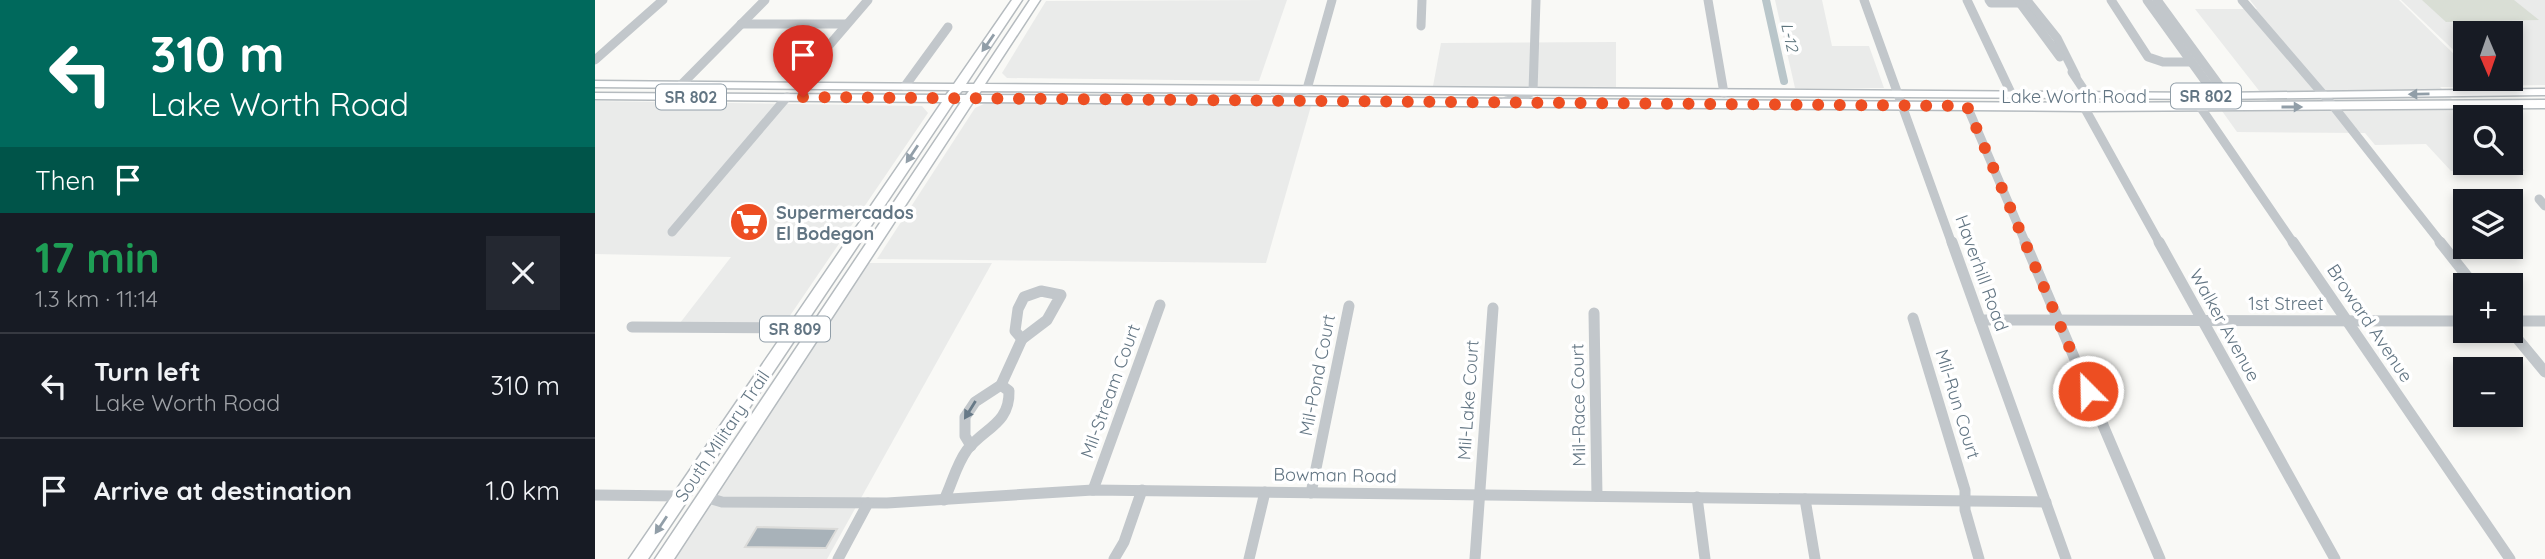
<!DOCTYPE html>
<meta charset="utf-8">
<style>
body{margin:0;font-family:Quicksand,sans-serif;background:#242831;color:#f1f3f6;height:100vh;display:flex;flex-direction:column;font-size:26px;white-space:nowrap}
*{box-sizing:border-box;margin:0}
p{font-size:23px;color:#9ea1a6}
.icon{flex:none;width:38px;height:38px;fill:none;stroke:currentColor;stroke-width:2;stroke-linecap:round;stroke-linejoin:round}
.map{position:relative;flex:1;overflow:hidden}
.side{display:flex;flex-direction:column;background:#171b24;width:595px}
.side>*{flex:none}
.hud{background:#00695c;color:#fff;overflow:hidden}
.needle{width:46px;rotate:178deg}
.buttons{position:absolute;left:1858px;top:21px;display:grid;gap:14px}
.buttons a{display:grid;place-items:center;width:70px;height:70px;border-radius:0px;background:#171b24;box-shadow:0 4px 10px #0003;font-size:35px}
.pin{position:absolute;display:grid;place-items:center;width:60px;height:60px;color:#fff;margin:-72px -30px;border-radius:50% 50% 50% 0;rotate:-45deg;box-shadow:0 0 7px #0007}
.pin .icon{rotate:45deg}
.me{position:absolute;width:77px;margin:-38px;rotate:337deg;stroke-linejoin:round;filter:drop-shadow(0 0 5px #0008)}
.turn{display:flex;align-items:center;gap:24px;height:147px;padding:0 35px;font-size:32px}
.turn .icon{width:91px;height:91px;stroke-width:2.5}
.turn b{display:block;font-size:49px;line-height:60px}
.then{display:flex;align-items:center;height:66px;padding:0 35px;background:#0003;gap:14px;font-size:26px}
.round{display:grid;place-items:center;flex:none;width:74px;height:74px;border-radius:0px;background:#242831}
.headline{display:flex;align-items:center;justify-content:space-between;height:119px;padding:0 35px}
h1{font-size:42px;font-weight:700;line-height:52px;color:#1e9e55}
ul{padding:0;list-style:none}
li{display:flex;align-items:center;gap:21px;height:105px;padding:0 35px;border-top:2px solid #363941}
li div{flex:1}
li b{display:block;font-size:26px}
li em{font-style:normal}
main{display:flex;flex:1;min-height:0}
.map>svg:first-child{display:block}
.built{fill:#eaebea}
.green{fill:#d9ded5}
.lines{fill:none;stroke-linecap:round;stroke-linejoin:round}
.canal{stroke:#b9c6ca;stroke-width:8}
.building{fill:#a8b2b9;stroke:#dbdbd9;stroke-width:2}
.major-casing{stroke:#b5bbbf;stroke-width:3}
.minor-far1{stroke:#c2c7cb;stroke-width:9}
.minor{stroke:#c2c7cb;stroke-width:11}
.major{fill:#fff;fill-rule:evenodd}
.oneway{fill:#919ea8}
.oneway2{fill:#677987}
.route{stroke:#ed4e22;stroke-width:12;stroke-dasharray:0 21.6}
.labels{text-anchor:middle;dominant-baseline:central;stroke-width:7;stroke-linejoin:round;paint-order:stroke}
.far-water-label{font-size:16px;font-style:italic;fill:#5e757d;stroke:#fff}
.shield{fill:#fff;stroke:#919ea8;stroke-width:2}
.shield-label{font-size:16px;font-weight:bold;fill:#627583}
.street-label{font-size:18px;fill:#627583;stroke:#fff}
.poi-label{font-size:18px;font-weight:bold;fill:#627583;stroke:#fff;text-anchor:start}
</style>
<main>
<section class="side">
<div class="hud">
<div class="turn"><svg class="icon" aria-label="left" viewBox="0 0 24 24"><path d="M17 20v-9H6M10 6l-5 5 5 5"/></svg><div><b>310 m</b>Lake Worth Road</div></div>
<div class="then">Then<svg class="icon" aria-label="arrive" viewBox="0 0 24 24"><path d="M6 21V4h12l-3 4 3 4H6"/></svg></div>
</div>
<div class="headline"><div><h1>17 min</h1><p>1.3 km · 11:14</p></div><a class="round"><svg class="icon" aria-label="close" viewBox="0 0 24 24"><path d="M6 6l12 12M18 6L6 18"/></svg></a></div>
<ul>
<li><svg class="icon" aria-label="left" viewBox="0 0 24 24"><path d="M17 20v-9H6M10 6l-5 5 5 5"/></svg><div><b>Turn left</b><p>Lake Worth Road</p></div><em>310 m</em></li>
<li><svg class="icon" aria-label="arrive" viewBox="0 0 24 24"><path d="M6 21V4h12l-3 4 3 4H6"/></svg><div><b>Arrive at destination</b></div><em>1.0 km</em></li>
</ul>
</section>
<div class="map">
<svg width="1950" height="559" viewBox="0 0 1950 559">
<rect width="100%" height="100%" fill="#f9f9f6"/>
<g class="built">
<polygon points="692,0 664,81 412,78 407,73 451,1"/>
<polygon points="1180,0 1227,0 1237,46 1274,46 1289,88 1200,88"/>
<polygon points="1655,0 1804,0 1871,66 1871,79 1883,79 1891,87 1845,87 1875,117 1871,117 1871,163 1916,163 1916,157 1930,171 1856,171 1831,144 1780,145 1770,133 1642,132 1627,111 1680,111 1600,9 1662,9"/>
<polygon points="1806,0 1950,0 1950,85 1895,86 1888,79 1916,79 1916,33 1871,33 1871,62"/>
<polygon points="1021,42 1021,87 838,86 846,43"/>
<polygon points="0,101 327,106 333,113 190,323 85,323 136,257 0,254"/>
<polygon points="391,103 716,106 671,263 282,259 380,108"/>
<polygon points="273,263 397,263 232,559 79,559"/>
</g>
<polygon class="green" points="1827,0 1919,0 1944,20 1851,22"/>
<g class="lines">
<polyline class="canal" points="1171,0 1189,81"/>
</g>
<polygon class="building" points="162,527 242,529 231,548 150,547"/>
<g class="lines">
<defs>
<path id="major" d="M417 0H427L371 84H379L435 0H445L390 84 1621 93 1950 89V95L1621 99 386 91 383 95 1489 103 1950 100V108L1489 111 378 102 79 559H60L366 102H359L53 559H34L347 102 0 99V93L351 95 355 90 0 87V81L359 84ZM367 91H374L371 95H363Z"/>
</defs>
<use href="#major" class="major-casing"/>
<g class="minor-far1">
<polyline points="1113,0 1129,93"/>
<polyline points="1269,0 1357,244"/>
<polyline points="1372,0 1417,95"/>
<polyline points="1394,0 1396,3 1434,3 1462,38 1481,76"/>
<polyline points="1516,0 1553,57 1568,62 1595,62"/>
<polyline points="1552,0 1621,96"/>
<polyline points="1562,0 1632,96"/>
<polyline points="1647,0 1739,107 1847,244"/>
<polyline points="1425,3 1465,57"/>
<polyline points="146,24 251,24"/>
<polyline points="826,26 827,0"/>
<polyline points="0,60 68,0"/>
<polyline points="1477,72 1493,96"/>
<polyline points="86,85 170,0"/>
<polyline points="200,85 273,0"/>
<polyline points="310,86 353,27"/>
<polyline points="684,100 712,89 737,0"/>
<polyline points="911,101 927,98 938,91 941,0"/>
<polyline points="1372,106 1431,244"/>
<polyline points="1489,107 1565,244"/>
<polyline points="1606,108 1699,244"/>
<polyline points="1944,199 1950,206"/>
<polyline points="77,232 192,97"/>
</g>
<g class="minor">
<polyline points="1357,242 1471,559"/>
<polyline points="1430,242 1565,559"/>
<polyline points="1564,242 1740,559"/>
<polyline points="1698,242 1915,559"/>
<polyline points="1845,242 1879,285"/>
<polygon points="446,291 466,295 452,320 427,339 420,331 423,309 429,297"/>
<polyline points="999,313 1002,496"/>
<polyline points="1318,318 1370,490 1370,510 1384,559"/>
<polyline points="1385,320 1871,321"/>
<polyline points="1916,321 1950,321"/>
<polyline points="37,327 200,328"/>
<polyline points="1916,331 1950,372"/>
<polyline points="376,446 370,436 370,417 380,402 406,385 427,339"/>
<polyline points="498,490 565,305"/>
<polyline points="716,493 754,306"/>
<polyline points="0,495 85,496"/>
<polyline points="110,497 127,502 292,503 498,490 1451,502"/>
<polyline points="1102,497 1110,559"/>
<polyline points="1210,499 1220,559"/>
<path d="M349 500C357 484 361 465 372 450 389 428 415 424 414 391L406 385"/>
<polyline points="243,559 273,503"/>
<polyline points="519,559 529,542 547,490"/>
<polyline points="654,559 670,492"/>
<polyline points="880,559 898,308"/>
</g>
<use href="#major" class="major"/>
</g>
<defs><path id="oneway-solid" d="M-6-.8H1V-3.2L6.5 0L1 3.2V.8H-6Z" transform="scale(1.75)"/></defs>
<g class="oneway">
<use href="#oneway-solid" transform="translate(393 43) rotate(125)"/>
<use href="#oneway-solid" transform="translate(1824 94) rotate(179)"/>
<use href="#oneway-solid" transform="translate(1697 107)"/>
<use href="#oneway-solid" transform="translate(317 154) rotate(124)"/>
<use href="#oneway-solid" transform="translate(66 525) rotate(124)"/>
</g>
<use class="oneway2" href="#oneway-solid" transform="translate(375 410) rotate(122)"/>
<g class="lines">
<polyline class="route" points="208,97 1372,106 1493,391"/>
</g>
<defs>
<symbol id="supermarket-disc" viewBox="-11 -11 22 22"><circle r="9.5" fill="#ed4e22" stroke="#fff"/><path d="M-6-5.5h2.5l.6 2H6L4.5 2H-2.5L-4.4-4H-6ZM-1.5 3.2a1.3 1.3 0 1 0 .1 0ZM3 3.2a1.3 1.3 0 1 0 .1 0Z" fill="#fff"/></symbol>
</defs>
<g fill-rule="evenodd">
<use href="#supermarket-disc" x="132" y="200" width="44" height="44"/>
</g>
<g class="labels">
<g class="far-water-label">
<text transform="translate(1195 37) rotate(77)">L-12</text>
</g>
<g class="shield">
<rect x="1576" y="83.5" width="70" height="25" rx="5"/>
<rect x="61" y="84.5" width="70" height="25" rx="5"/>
<rect x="165" y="316.5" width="70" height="25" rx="5"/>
</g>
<g class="shield-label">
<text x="1611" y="96">SR 802</text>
<text x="96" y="97">SR 802</text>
<text x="200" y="329">SR 809</text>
</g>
<g class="street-label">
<text x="1479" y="96">Lake Worth Road</text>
<text transform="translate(1387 273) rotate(70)">Haverhill Road</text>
<text x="1691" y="303">1st Street</text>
<text transform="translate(1775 323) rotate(56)">Broward Avenue</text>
<text transform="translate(1630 325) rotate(61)">Walker Avenue</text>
<text transform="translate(722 375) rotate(-79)">Mil-Pond Court</text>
<text transform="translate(515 391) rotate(-70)">Mil-Stream Court</text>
<text transform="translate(873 400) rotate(-86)">Mil-Lake Court</text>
<text transform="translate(1363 404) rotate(73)">Mil-Run Court</text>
<text transform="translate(983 405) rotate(-91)">Mil-Race Court</text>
<text transform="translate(127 436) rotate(-56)">South Military Trail</text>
<text transform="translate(740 475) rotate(1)">Bowman Road</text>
</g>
<g class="poi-label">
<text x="181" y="212">Supermercados<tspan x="181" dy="21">El Bodegon</tspan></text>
</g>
</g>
</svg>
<div class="buttons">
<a><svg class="needle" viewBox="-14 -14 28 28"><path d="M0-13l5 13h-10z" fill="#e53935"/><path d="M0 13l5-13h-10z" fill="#9ea1a6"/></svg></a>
<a><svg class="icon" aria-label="search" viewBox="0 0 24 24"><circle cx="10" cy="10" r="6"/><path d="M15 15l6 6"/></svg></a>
<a><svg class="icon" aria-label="layers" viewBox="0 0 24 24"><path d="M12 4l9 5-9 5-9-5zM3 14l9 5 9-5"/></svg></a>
<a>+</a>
<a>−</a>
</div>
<div class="pin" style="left:208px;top:97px;background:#d93025"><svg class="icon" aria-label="arrive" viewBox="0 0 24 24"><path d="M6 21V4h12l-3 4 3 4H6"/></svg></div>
<svg class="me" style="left:1493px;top:391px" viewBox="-20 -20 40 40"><circle r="17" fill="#ed4e22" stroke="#fff" stroke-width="3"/><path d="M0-11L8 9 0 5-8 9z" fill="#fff"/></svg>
</div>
</main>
